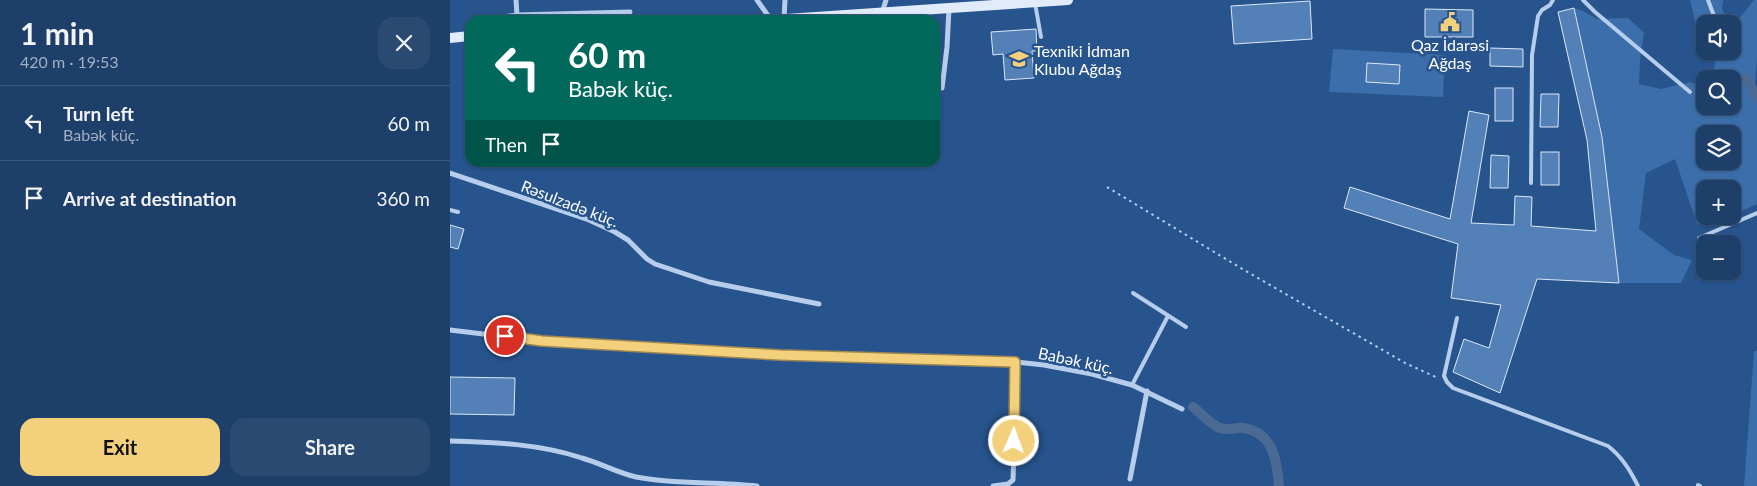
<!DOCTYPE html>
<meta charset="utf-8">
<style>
body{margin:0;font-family:Lato,sans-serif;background:#2a4a72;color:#f1f3f6;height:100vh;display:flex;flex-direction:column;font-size:19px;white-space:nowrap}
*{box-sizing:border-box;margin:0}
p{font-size:16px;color:#a0afc1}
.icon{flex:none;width:28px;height:28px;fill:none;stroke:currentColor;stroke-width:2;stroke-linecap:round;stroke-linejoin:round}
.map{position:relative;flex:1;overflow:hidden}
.side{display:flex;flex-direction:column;background:#1d3f6a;width:450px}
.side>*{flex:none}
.top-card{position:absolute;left:15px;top:15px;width:475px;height:152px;border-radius:15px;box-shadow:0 1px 4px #0004,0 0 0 1px #3b587e;background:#00695c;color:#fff;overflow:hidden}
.fabs{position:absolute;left:1246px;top:15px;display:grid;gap:10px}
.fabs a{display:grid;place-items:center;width:45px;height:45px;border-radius:10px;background:#1d3f6a;box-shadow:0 1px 4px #0004,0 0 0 1px #3b587e;font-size:25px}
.pin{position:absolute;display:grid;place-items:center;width:42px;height:42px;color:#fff;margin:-21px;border:2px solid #fff;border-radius:50%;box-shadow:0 1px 5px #0007}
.me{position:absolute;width:55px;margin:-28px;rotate:2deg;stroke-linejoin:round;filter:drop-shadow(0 0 4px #0008)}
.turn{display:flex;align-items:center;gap:18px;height:105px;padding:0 20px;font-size:22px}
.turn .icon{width:65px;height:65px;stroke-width:2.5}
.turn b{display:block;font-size:35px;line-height:42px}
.then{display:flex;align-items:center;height:48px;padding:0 20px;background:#0003;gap:10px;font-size:19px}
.round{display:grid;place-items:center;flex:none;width:52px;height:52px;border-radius:15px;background:#2a4a72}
.overview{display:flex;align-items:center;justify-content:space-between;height:85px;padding:0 20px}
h1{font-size:30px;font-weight:700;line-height:38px}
.cta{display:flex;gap:10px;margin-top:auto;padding:10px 20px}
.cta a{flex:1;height:58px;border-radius:15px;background:#f3d07c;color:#111;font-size:20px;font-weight:700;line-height:58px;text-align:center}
.cta a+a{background:#2a4a72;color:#f1f3f6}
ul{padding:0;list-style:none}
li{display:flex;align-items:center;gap:15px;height:75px;padding:0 20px;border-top:1px solid #3b587e}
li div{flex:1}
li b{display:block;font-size:19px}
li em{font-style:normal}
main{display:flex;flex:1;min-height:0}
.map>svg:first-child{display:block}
.green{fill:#3b6eaa;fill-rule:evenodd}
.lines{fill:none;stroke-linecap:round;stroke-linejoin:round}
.canal{stroke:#4a6a93;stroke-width:10}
.building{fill:#5380b6;stroke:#dbe8f8}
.path{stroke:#b6ceeb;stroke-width:2;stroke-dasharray:2.5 4;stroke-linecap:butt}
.service{stroke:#b6ceeb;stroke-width:4}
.minor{stroke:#b6ceeb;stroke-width:5}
.secondary{stroke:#e1ebf9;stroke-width:10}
.route-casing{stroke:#9e8751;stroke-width:12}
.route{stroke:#f3d07c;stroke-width:9}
.labels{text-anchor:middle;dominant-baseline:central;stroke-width:5;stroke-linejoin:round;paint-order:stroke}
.poi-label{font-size:16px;fill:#fff;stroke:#27548d}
.street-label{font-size:16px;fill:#fff;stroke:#27548d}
</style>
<main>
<section class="side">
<div class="overview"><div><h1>1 min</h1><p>420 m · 19:53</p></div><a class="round"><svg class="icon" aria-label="close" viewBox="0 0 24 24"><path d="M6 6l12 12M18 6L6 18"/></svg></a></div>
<ul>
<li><svg class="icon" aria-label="left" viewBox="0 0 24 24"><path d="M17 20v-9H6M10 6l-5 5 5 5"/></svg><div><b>Turn left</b><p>Babək küç.</p></div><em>60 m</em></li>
<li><svg class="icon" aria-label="arrive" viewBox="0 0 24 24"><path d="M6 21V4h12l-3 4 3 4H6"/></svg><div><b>Arrive at destination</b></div><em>360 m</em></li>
</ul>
<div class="cta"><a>Exit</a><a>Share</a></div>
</section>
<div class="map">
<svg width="1307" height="486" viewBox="0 0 1307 486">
<rect width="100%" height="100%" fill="#27548d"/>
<g class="green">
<polygon points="1240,0 1273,0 1272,9 1281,24 1255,24 1255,43 1247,29"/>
<path d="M1304 0H1307V58L1305 85 1307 86V204L1283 215 1282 189H1255V216H1281L1261 226 1247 224 1225 159 1196 173 1189 229 1224 255 1242 260 1231 283H1169L1152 137 1124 8 1133 11 1147 19 1178 18 1194 33 1190 60 1189 84 1211 89 1240 82 1255 88V106H1282V79H1263L1265 60 1260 51H1282L1283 26ZM1255 134H1282V161H1255Z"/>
<polygon points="883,49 995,55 993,97 879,92"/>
<polygon points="1304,351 1307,351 1307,486 1294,486"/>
</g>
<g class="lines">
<g class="canal">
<polyline points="1296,78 1307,98"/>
<path d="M743 407C751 413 761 425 770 428 778 431 786 427 794 428 824 433 827 462 829 486"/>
</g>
</g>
<g class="building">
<polygon points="860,1 862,39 784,44 781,6"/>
<polygon points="1124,8 1152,137 1169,283 1087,279 1050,393 1003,372 1014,339 1039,348 1051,305 1001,298 1008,244 894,208 900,187 1000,219 1019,111 1039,115 1021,223 1064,225 1065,196 1082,197 1081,226 1146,231 1137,140 1108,12"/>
<polygon points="975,9 1023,10 1023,37 975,37"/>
<polygon points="586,29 587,51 582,51 584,78 555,80 553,54 543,55 541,32"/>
<polygon points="1040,48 1073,49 1073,67 1040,66"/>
<polygon points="917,63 950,65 949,84 916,82"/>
<rect x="1045" y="88" width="18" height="33"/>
<polygon points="1091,94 1109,94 1108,127 1090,127"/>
<rect x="1091" y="152" width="18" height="33"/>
<polygon points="1041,155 1059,156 1058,188 1040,188"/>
<polygon points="0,225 14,229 8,249 0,247"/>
<polygon points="0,377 65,378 64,415 0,414"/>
</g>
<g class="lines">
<polyline class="path" points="657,187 794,270 955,363 988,378"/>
<g class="service">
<polyline points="1133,0 1145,12 1240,92"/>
<polyline points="1258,0 1267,24"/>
<polyline points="585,3 591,37"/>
<polyline points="1081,183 1082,55 1088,16 1092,10 1100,5 1103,0"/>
<polyline points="0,210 8,212"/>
<polyline points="1249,238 1307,213"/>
<polyline points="683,293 736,327"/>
<path d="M1007 318 994 376 997 382 1003 388 1158 446C1172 457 1180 470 1188 486"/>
<polyline points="682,385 718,316"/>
<polyline points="1248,485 1250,486"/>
</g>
<g class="minor">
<polyline points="66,0 67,15"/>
<polyline points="307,0 321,20"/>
<polyline points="432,13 436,0"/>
<polyline points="334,19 335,0"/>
<polyline points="46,20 52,17 67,15 180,12"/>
<polyline points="492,88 497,47 499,9"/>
<polyline points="0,173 139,220 165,232 178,240 197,259 205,264 259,282 369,304"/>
<polyline points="0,330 92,341 330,355 461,358 565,362 594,365 642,374 682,385 732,409"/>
<path d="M0 441C44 442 90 444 132 458 150 463 168 473 186 477 226 485 267 481 307 486"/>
<polyline points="680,479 697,391"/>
<polyline points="543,486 558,484 563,480 566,383 565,362"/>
</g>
<g class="secondary">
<polyline points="321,20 618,0"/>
<polyline points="0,38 20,36"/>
</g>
</g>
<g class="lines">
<defs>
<polyline id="route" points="55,336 92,341 330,355 565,362 564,441"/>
</defs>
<use href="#route" class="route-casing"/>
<use href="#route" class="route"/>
</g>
<defs>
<symbol id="civic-bare" viewBox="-9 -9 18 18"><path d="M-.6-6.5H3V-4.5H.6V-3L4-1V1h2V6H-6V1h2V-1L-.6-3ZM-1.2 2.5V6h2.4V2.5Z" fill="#f3d07c" stroke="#27548d" stroke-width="2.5" paint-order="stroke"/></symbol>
<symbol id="university-bare" viewBox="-9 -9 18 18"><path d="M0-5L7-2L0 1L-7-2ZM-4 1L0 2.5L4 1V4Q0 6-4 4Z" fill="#f3d07c" stroke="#27548d" stroke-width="2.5" paint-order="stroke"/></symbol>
</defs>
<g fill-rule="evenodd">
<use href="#civic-bare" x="986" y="8" width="28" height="28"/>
<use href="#university-bare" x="555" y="45" width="28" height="28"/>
</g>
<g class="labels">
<g class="poi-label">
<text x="1000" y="44">Qaz İdarəsi<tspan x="1000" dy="18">Ağdaş</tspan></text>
<text x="584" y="50" text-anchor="start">Texniki İdman<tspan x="584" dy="18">Klubu Ağdaş</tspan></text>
</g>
<g class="street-label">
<text transform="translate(120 203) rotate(21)">Rəsulzadə küç.</text>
<text transform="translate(626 360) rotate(12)">Babək küç.</text>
</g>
</g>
</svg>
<div class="fabs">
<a><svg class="icon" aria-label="sound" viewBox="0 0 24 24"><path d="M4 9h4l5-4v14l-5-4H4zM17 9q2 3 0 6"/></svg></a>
<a><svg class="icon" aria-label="search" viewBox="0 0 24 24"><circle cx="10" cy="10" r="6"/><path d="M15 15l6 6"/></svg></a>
<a><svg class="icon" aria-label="layers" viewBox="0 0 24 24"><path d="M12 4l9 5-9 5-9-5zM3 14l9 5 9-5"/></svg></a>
<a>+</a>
<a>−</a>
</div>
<div class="pin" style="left:55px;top:336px;background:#d93025"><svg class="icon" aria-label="arrive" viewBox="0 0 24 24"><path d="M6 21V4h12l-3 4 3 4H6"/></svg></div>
<svg class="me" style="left:564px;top:441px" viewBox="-20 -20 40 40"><circle r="17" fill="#f3d07c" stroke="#fff" stroke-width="3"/><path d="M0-11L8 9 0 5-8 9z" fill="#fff"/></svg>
<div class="top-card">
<div class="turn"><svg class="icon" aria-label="left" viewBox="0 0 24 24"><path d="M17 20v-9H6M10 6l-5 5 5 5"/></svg><div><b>60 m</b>Babək küç.</div></div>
<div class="then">Then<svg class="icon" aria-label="arrive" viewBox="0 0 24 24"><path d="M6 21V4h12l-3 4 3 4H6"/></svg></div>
</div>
</div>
</main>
